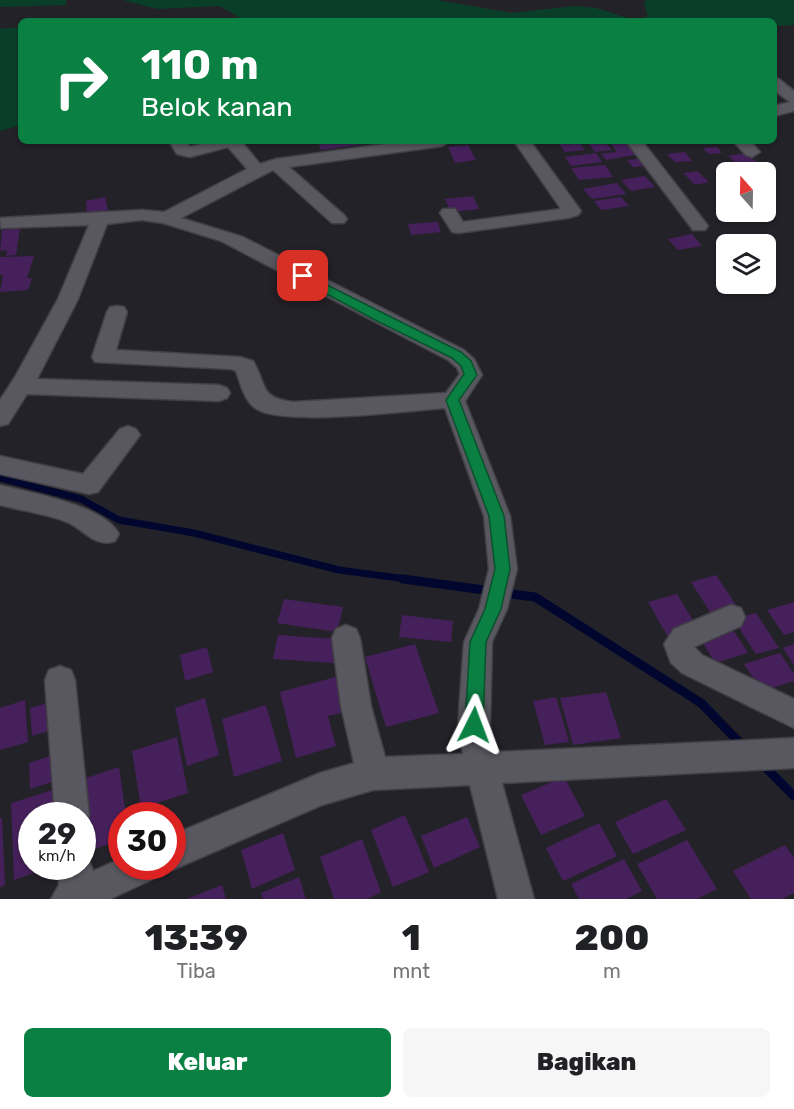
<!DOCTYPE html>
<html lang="id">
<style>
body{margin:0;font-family:Rubik,sans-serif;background:#f6f6f6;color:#202124;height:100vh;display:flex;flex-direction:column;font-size:22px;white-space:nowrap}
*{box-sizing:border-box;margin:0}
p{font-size:20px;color:#757577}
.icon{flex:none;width:33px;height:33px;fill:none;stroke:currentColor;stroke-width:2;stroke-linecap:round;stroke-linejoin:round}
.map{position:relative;height:899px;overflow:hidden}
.side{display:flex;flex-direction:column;background:#fff;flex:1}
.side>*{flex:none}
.hud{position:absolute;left:18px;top:18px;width:759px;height:126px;border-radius:9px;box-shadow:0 2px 4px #0004;background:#0b8043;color:#fff;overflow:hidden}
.needle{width:39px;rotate:340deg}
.controls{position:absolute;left:716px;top:162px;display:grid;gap:12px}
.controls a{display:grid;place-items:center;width:60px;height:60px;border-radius:9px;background:#fff;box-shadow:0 2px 4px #0004;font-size:30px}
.speed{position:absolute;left:18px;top:802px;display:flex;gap:12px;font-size:30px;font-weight:700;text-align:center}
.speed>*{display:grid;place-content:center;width:78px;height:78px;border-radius:50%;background:#fff;box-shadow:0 2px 4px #0004;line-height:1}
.speed small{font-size:15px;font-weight:400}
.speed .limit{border:9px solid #d22;background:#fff;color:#111}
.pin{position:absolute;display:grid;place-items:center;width:51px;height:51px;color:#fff;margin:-26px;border-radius:12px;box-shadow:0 3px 9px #0006}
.me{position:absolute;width:66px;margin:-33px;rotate:3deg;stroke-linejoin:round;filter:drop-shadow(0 0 4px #0008)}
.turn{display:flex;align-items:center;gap:21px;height:126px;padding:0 24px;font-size:27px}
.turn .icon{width:78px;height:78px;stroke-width:2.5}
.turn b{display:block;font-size:42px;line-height:51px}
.eta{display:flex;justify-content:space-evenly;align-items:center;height:102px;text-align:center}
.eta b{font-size:36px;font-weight:800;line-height:42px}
.button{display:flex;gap:12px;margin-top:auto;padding:12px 24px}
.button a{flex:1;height:69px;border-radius:9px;background:#0b8043;color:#fff;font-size:24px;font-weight:800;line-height:69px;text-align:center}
.button a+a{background:#f6f6f6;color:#202124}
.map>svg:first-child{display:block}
.green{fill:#093f29}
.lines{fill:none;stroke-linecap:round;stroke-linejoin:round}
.stream-far1{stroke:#00062d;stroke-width:7}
.stream{stroke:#00062d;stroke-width:9}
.building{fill:#45205a}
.street-casing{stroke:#414045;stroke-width:3}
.street{fill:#59575f;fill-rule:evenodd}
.route{fill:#0b8043;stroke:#07532c;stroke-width:1.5}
</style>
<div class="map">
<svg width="794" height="899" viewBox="0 0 794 899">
<rect width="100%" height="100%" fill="#242229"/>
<g class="green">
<polygon points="0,0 66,0 66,5 0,7"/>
<path d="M123 0H437L512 13 575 6 596 8 631 19H642L648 16 644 4 646 0H794V25L774 26V21H252C236 19 231 10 218 6L157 9Z"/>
<polygon points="21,27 21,125 0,131 0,29"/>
</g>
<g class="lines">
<polyline class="stream-far1" points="0,478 81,499 119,520 194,533 339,570 414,580"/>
<g class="stream">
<polyline points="403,579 492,591"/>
<polyline points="503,593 535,597 701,703 743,746"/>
<polyline points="762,764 794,796"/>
</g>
</g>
<g class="building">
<polygon points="318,141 380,141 380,142 321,150"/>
<polygon points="557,141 578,141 585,150 565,152"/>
<polygon points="587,141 605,141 612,150 595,152"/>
<polygon points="609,141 631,141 641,154 606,160 601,154 617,152"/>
<polygon points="468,145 476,160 455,163 448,147"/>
<polygon points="717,147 722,153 708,154 703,148"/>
<polygon points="685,152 692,161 675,162 667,154"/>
<polygon points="596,153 602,162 571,166 565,157"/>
<polygon points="746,153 760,165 742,168 728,156"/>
<polygon points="645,158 651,166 633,167 627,160"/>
<polygon points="731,162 737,168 723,170 717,165"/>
<polygon points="605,165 613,177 579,180 571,168"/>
<polygon points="697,171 709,182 695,185 683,173"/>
<polygon points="645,176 655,187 631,191 621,180"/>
<polygon points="617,183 626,194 592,199 583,189"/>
<polygon points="473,196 479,209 451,212 445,199"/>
<polygon points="105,197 108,212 87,216 86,201"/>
<polygon points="621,197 629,206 601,210 594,201"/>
<polygon points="438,222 441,232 411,235 408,224"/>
<polygon points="20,228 16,255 6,256 7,250 0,251 2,230"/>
<polygon points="692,234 702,246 678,250 668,239"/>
<polygon points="34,256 27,278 32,278 28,290 0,292 3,275 0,275 0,257"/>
<polygon points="716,575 738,608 712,615 691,582"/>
<polygon points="677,594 698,629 668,637 648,602"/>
<polygon points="284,599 343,607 337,632 277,623"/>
<polygon points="794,602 794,632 784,635 767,610"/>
<polygon points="756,613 779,648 756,654 733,619"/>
<polygon points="402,615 453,621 451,642 399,637"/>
<polygon points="730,625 748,653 715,663 698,634"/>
<polygon points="278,635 337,639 334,663 273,659"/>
<polygon points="415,644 439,713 386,727 365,657"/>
<polygon points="794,644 794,665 783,648"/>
<polygon points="207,647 213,672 185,681 180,655"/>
<polygon points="780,653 794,674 794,681 762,691 744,664"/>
<polygon points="343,675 353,710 328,716 336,746 296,758 280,692"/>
<polygon points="606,692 621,738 573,745 560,698"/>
<polygon points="556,697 569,742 545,745 533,701"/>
<polygon points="205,698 219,755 187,766 175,708"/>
<polygon points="25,700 28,742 0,750 0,708"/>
<polygon points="58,700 61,727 32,736 30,708"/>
<polygon points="266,705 282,761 234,777 222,719"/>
<polygon points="177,737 188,793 141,808 132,751"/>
<polygon points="53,755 55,781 30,789 29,763"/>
<polygon points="119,767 126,816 122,816 122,840 82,853 82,816 77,816 74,782"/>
<polygon points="564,777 585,816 541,835 521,795"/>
<polygon points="59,788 61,816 32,816 32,867 51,867 14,880 11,803"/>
<polygon points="666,799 686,830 633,854 615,822"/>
<polygon points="405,815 429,872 393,887 371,830"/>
<polygon points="467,817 480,847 434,868 421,836"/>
<polygon points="0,818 2,818 5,885 0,887"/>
<polygon points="599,823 617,856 563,881 546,848"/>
<polygon points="283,833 295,870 252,889 241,850"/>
<polygon points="362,839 381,892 367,899 334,899 320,857"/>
<polygon points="687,840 717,889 697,899 657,899 637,864"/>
<polygon points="785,845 794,858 794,893 782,899 751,899 733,871"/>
<polygon points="624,859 642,891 626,899 579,899 571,884"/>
<polygon points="299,877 306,899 263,899 261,893"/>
<polygon points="222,885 226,899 187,899"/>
</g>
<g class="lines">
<defs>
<g id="street">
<polygon points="774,78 779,79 794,91 794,111 774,116 774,106 790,102 774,90"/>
<path d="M169 141H185L190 147 213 141H241L260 164 276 159 407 141H450L442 146 289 167 344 215 347 219 344 223H332L273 170 181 218 243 237 464 350 474 359 482 375 465 401 510 516 517 569 507 609 492 642 490 725 495 752 794 738V768L502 783 534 899H498L470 785 373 790 322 805 172 870 164 867H172V835L320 773 354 763 341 706 332 638 336 629 346 625 356 629 360 638 371 706 385 757 463 754 458 725 464 642 479 609 489 569 484 516 445 408C407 411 281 427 255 408 244 400 240 382 236 371L231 369 95 362 92 357 107 312 110 307 117 306 124 307 127 312 116 350 240 357 253 361C268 386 258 397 293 402L446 393 460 374 457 368 448 360 221 241 163 223 142 220 107 224 78 299 37 379 219 385 227 388 230 393 227 398 219 401 27 394 8 424 0 426V400L15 377 58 299 89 225 1 228 0 218 142 210 164 212 247 169 228 147 190 157 177 154Z"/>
<polygon points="514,141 530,141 581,211 578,215 568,218 458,233 452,232 440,213 443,209 455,209 463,222 561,209"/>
<polygon points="626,141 642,141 705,222 708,226 705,230 693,230"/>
<polygon points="733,141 750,141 760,152 752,157 746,155"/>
<polygon points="128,426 136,429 140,435 98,492 89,494 0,474 0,456 83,474 120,429"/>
<path d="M0 485C31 493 104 505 119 534L115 541C96 548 85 531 69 523 49 514 22 511 0 505Z"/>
<polygon points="731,605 741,608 745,617 741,626 694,647 702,655 794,699 794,728 682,673 671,663 664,644 674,629"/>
<polygon points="60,666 71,670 75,680 89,816 82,828 82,816 55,816 45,680 49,670"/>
<polygon points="82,853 87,855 93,871 122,858 122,867 158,867 153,879 110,899 51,899 59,885 58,867 82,867"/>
</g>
</defs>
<use href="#street" class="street-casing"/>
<use href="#street" class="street"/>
</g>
<polygon class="route" points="303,273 461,352 471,361 477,375 459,400 504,516 510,569 501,609 486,642 483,725 480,731 474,733 468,731 465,725 470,642 485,609 495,569 489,516 446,400 464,374 461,366 452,358 377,321 299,279 298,276"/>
</svg>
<div class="controls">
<a><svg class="needle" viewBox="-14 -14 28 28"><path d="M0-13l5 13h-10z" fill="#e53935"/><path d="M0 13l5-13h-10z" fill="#757577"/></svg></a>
<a><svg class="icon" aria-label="layers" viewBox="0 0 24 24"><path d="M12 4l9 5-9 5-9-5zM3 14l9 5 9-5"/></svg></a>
</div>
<div class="speed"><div>29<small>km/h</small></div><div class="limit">30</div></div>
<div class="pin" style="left:303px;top:276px;background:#d93025"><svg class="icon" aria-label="arrive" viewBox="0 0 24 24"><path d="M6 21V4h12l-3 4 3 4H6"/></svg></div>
<svg class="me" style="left:474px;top:725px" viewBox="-20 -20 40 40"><path d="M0-17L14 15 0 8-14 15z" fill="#0b8043" stroke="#fff" stroke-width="4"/></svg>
<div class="hud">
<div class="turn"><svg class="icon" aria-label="right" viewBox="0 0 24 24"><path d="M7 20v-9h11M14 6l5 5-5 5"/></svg><div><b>110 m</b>Belok kanan</div></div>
</div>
</div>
<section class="side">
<div class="eta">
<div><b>13:39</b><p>Tiba</p></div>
<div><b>1</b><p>mnt</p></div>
<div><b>200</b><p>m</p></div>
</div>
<div class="button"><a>Keluar</a><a>Bagikan</a></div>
</section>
